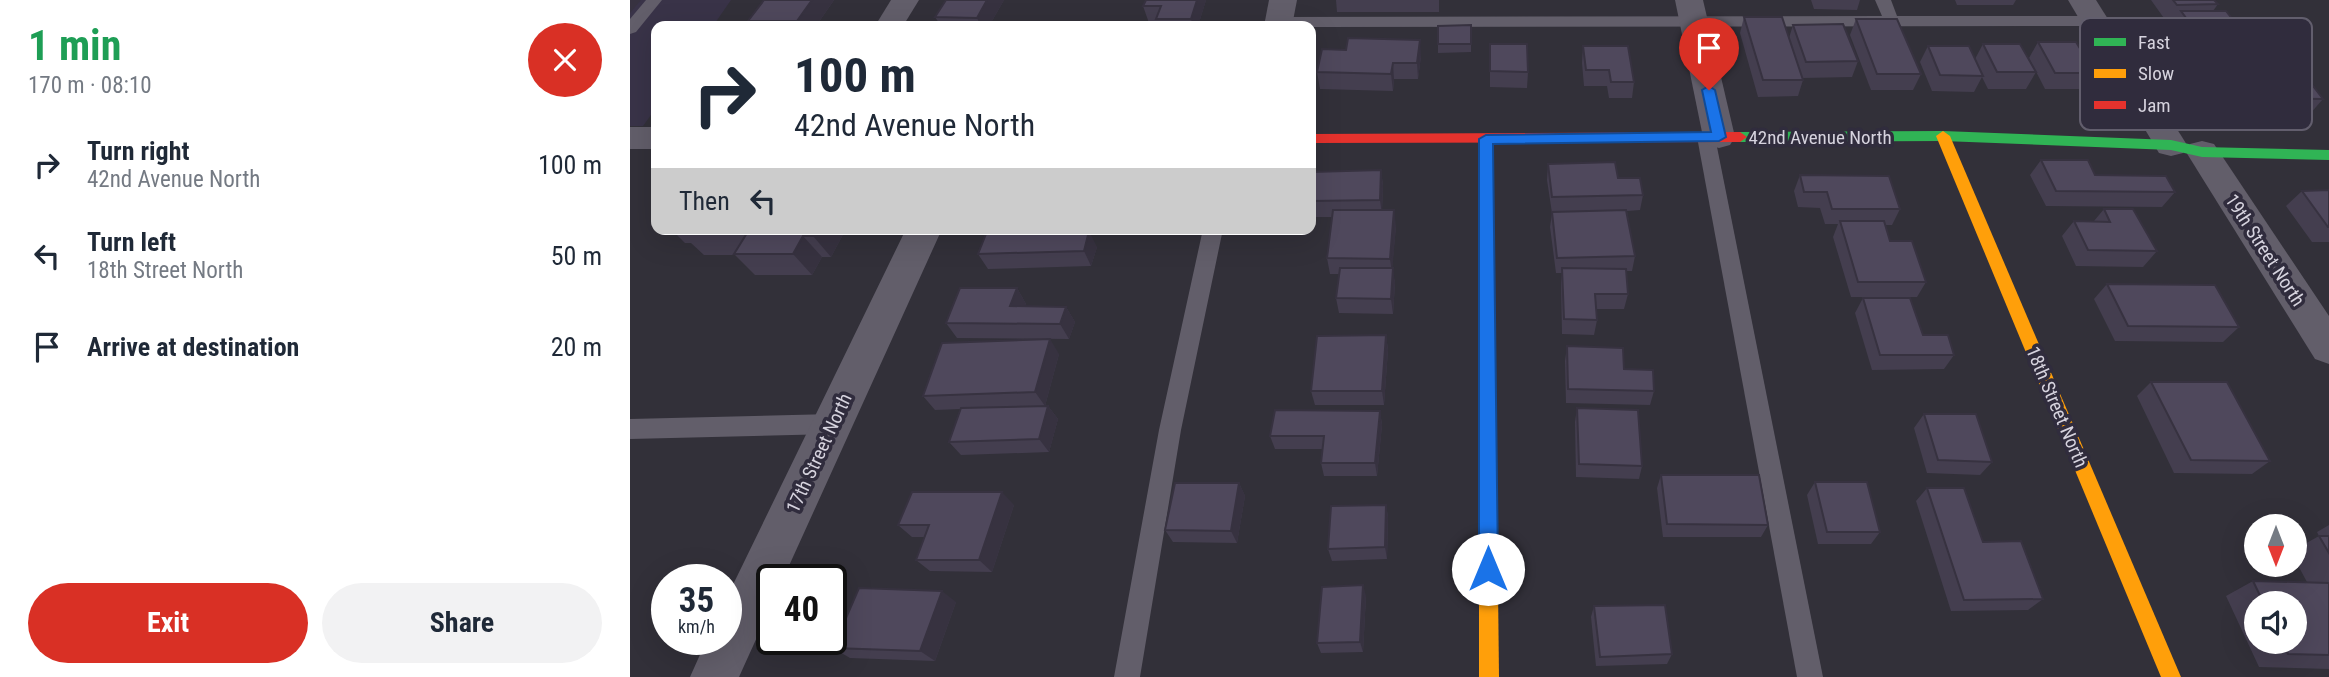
<!DOCTYPE html>
<meta charset="utf-8">
<style>
body{margin:0;font-family:"Roboto Condensed",sans-serif;background:#f2f2f3;color:#1f2937;height:100vh;display:flex;flex-direction:column;font-size:26px;white-space:nowrap}
*{box-sizing:border-box;margin:0}
p{font-size:23px;color:#747a83}
.icon{flex:none;width:38px;height:38px;fill:none;stroke:currentColor;stroke-width:2;stroke-linecap:round;stroke-linejoin:round}
.map{position:relative;flex:1;overflow:hidden}
.side{display:flex;flex-direction:column;background:#fff;width:630px}
.side>*{flex:none}
.top-card{position:absolute;left:21px;top:21px;width:665px;height:214px;border-radius:14px;box-shadow:0 7px 28px #0002;background:#fff;color:#1f2937;overflow:hidden}
.needle{width:46px;rotate:180deg}
.tools{position:absolute;left:1614px;top:514px;display:grid;gap:14px}
.tools a{display:grid;place-items:center;width:63px;height:63px;border-radius:50%;background:#fff;box-shadow:0 7px 28px #0002;font-size:35px}
.speed{position:absolute;left:21px;top:564px;display:flex;gap:14px;font-size:35px;font-weight:700;text-align:center}
.speed>*{display:grid;place-content:center;width:91px;height:91px;border-radius:50%;background:#fff;box-shadow:0 7px 28px #0002;line-height:1}
.speed small{font-size:18px;font-weight:400}
.speed .limit{border:4px solid #111;border-radius:10px;background:#fff;color:#111}
.pin{position:absolute;display:grid;place-items:center;width:60px;height:60px;color:#fff;margin:-72px -30px;border-radius:50% 50% 50% 0;rotate:-45deg;box-shadow:0 0 7px #0007}
.pin .icon{rotate:45deg}
.me{position:absolute;width:77px;margin:-38px;rotate:0deg;stroke-linejoin:round;filter:drop-shadow(0 0 5px #0008)}
.turn{display:flex;align-items:center;gap:24px;height:147px;padding:0 28px;font-size:32px}
.turn .icon{width:91px;height:91px;stroke-width:2.5}
.turn b{display:block;font-size:49px;line-height:60px}
.then{display:flex;align-items:center;height:66px;padding:0 28px;background:#0003;gap:14px;font-size:26px}
.round{display:grid;place-items:center;flex:none;width:74px;height:74px;border-radius:37px;background:#f2f2f3}
.summary{display:flex;align-items:center;justify-content:space-between;height:119px;padding:0 28px}
h1{font-size:42px;font-weight:700;line-height:52px;color:#1e9e55}
.primary-button{display:flex;gap:14px;margin-top:auto;padding:14px 28px}
.primary-button a{flex:1;height:80px;border-radius:42px;background:#d93025;color:#fff;font-size:28px;font-weight:700;line-height:80px;text-align:center}
.primary-button a+a{background:#f2f2f3;color:#1f2937}
ul{padding:0;list-style:none}
li{display:flex;align-items:center;gap:21px;height:91px;padding:0 28px}
li div{flex:1}
li b{display:block;font-size:26px}
li em{font-style:normal}
main{display:flex;flex:1;min-height:0}
.map>svg:first-child{display:block}
.built{fill:#393348}
.lines{fill:none;stroke-linecap:round;stroke-linejoin:round}
.lane{fill:#625e6a;fill-rule:evenodd}
.street{fill:#625e6a;fill-rule:evenodd}
.fast{fill:#30b455;fill-rule:evenodd}
.slow{fill:#ff9f0a;fill-rule:evenodd}
.jam{fill:#e5322d;fill-rule:evenodd}
.wall{fill:#443e4f;fill-rule:evenodd}
.shaded-wall{fill:#373240}
.building{fill:#4f485c;stroke:#373240;stroke-width:2}
.route{fill:#1a73e8;stroke:#114b97;stroke-width:2}
.labels{text-anchor:middle;dominant-baseline:central;stroke-width:7;stroke-linejoin:round;paint-order:stroke}
.street-label{font-size:19px;fill:#d6d3de;stroke:#302c3d}
.key{fill:#302c3d;stroke:#625e6d;stroke-width:2}
.key-label{font-size:19px;fill:#d6d3de}
</style>
<main>
<section class="side">
<div class="summary"><div><h1>1 min</h1><p>170 m · 08:10</p></div><a class="round" style="background:#d93025;color:#fff"><svg class="icon" aria-label="close" viewBox="0 0 24 24"><path d="M6 6l12 12M18 6L6 18"/></svg></a></div>
<ul>
<li><svg class="icon" aria-label="right" viewBox="0 0 24 24"><path d="M7 20v-9h11M14 6l5 5-5 5"/></svg><div><b>Turn right</b><p>42nd Avenue North</p></div><em>100 m</em></li>
<li><svg class="icon" aria-label="left" viewBox="0 0 24 24"><path d="M17 20v-9H6M10 6l-5 5 5 5"/></svg><div><b>Turn left</b><p>18th Street North</p></div><em>50 m</em></li>
<li><svg class="icon" aria-label="arrive" viewBox="0 0 24 24"><path d="M6 21V4h12l-3 4 3 4H6"/></svg><div><b>Arrive at destination</b></div><em>20 m</em></li>
</ul>
<div class="primary-button"><a>Exit</a><a>Share</a></div>
</section>
<div class="map">
<svg width="1699" height="677" viewBox="0 0 1699 677">
<rect width="100%" height="100%" fill="#323039"/>
<polygon class="built" points="0,0 101,0 83,26 26,26 26,108 13,126 0,126"/>
<g class="lines">
<g class="lane">
<polygon points="16,0 32,0 6,32 0,34 0,19"/>
<polygon points="1245,0 1261,0 1267,16 1465,16 1473,21 1465,26 681,27 647,26 641,22 649,17 1252,16"/>
<polygon points="1076,131 1085,137 1193,677 1167,677 1067,137"/>
<polygon points="573,229 593,229 551,430 510,677 484,677 529,430"/>
<polygon points="203,414 211,417 214,424 211,431 203,434 0,439 0,419"/>
</g>
<g class="street">
<polygon points="261,0 289,0 273,26 245,26"/>
<polygon points="639,0 667,0 662,26 634,26"/>
<polygon points="1045,0 1073,0 1105,137 1100,145 1089,148 1078,145 1073,137"/>
<polygon points="1438,0 1466,0 1557,145 1553,153 1541,156 1529,153"/>
<rect x="0" y="127" width="26" height="22"/>
<polygon points="1572,141 1584,144 1699,316 1699,364 1685,359 1556,152 1560,144"/>
<polygon points="276,229 312,229 153,579 142,579 142,604 109,677 60,677 77,639 96,639 96,599"/>
</g>
<polygon class="fast" points="1313,131 1541,140 1572,147 1699,150 1699,160 1572,157 1541,150 1313,141 1110,142 1103,137 1110,132"/>
<g class="slow">
<polygon points="1313,131 1320,136 1551,677 1531,677 1306,136"/>
<polygon points="856,135 863,140 869,677 849,677 849,140"/>
</g>
<polygon class="jam" points="1110,132 1117,137 1110,142 681,143 681,134"/>
</g>
<g class="wall">
<polygon points="134,0 204,0 186,26 122,26 118,21"/>
<polygon points="374,0 359,26 311,26 305,17"/>
<polygon points="576,0 568,26 529,26 527,23 519,23 513,6"/>
<polygon points="706,0 809,0 809,12 707,12"/>
<polygon points="1181,0 1230,0 1227,10 1184,9"/>
<polygon points="1325,0 1386,0 1383,5 1327,5"/>
<polygon points="1521,0 1584,0 1588,4 1583,11 1628,52 1618,63 1693,99 1679,115 1603,114 1579,79 1587,68 1568,68 1540,27 1544,21 1536,21"/>
<polygon points="1114,17 1159,38 1163,25 1228,61 1222,77 1173,78 1173,80 1168,96 1128,97 1110,33"/>
<polygon points="1226,19 1291,74 1283,90 1241,90 1220,35"/>
<polygon points="841,25 841,52 808,53 808,44"/>
<polygon points="1408,42 1465,73 1454,89 1415,89 1399,58"/>
<polygon points="860,44 898,72 897,88 860,87"/>
<polygon points="1353,44 1406,72 1396,89 1358,89 1352,77 1344,92 1302,91 1290,62 1298,46 1345,59"/>
<polygon points="953,46 1004,82 1002,98 979,98 977,86 954,86 952,63"/>
<polygon points="791,56 788,79 764,79 763,91 690,89 687,72"/>
<polygon points="1411,160 1465,175 1545,192 1532,207 1416,206 1400,175"/>
<polygon points="918,164 988,178 1013,195 1010,210 997,211 1005,256 1002,271 996,271 998,294 994,309 966,309 967,320 964,335 932,334 931,283 932,273 926,273 920,227 922,213 917,180"/>
<polygon points="751,170 753,186 752,210 766,226 762,268 765,283 763,314 709,313 706,298 709,274 700,274 697,258 702,217 681,217 681,172"/>
<polygon points="1170,175 1270,209 1262,225 1255,225 1260,241 1296,282 1287,297 1221,297 1203,237 1208,224 1195,224 1190,208 1168,207 1164,191"/>
<polygon points="1699,190 1699,242 1682,242 1656,206 1672,191"/>
<polygon points="1474,209 1527,251 1513,267 1446,266 1432,236 1444,221 1464,221"/>
<polygon points="41,229 216,229 201,257 192,257 182,275 125,275 105,255 74,255 61,243 55,243"/>
<polygon points="358,229 422,229 421,232 467,247 461,266 358,269 348,254"/>
<polygon points="1477,284 1609,327 1593,342 1485,341 1464,299"/>
<polygon points="387,288 396,304 395,306 436,307 445,322 439,339 327,338 316,323"/>
<polygon points="1233,298 1324,355 1314,369 1242,370 1225,313"/>
<polygon points="756,335 758,350 754,405 685,405 681,391"/>
<polygon points="937,346 994,369 1024,391 1020,405 936,403 935,361"/>
<polygon points="429,354 415,406 418,406 428,419 419,452 331,455 319,442 331,409 305,410 293,396"/>
<polygon points="1521,382 1640,461 1622,474 1544,473 1507,396"/>
<polygon points="947,408 1012,466 1009,479 946,477 945,422"/>
<polygon points="750,411 752,425 747,476 694,476 691,463 692,449 645,449 640,436"/>
<polygon points="1294,414 1362,462 1350,475 1297,473 1284,428"/>
<polygon points="1031,475 1138,525 1131,537 1033,537 1027,488"/>
<polygon points="1185,482 1250,532 1241,544 1188,544 1177,495"/>
<polygon points="609,483 615,496 607,543 543,542 535,530"/>
<polygon points="1297,488 1353,542 1413,599 1398,610 1321,611 1286,501"/>
<polygon points="384,505 362,572 300,571 286,560 295,537 282,537 268,525"/>
<polygon points="756,505 758,517 757,559 702,561 698,549"/>
<path d="M1699 525V669L1629 667 1596 596 1623 581 1677 582 1664 558V550L1689 536 1687 532ZM1626 604H1664V642H1626Z"/>
<polygon points="736,596 733,652 691,653 687,643"/>
<polygon points="326,602 305,661 220,658 203,648"/>
<polygon points="964,606 1042,654 1037,664 966,666 961,617"/>
</g>
<g class="shaded-wall">
<polygon points="0,0 11,0 0,13"/>
<polygon points="182,0 204,0 186,26 171,26 167,21"/>
<polygon points="357,0 374,0 359,26 351,26 347,18"/>
<polygon points="567,0 576,0 568,26 563,26 561,19"/>
<polygon points="790,40 791,56 788,79 787,63"/>
<polygon points="763,63 764,79 763,91 761,74"/>
<polygon points="751,170 753,186 752,215 750,200"/>
<polygon points="764,210 766,226 762,274 760,259"/>
<polygon points="187,229 216,229 201,257 183,236"/>
<polygon points="409,229 422,229 416,248 408,232"/>
<polygon points="459,231 467,247 461,266 454,251"/>
<polygon points="173,236 192,257 182,275 163,254"/>
<polygon points="763,268 765,283 763,314 761,299"/>
<polygon points="387,288 396,304 390,321 380,306"/>
<polygon points="436,307 445,322 439,339 430,324"/>
<polygon points="756,335 758,350 754,405 752,391"/>
<polygon points="420,339 429,354 415,406 405,392"/>
<polygon points="418,406 428,419 419,452 409,439"/>
<polygon points="750,411 752,425 747,476 745,463"/>
<polygon points="609,483 615,496 607,543 601,531"/>
<polygon points="372,492 384,505 362,572 349,560"/>
<polygon points="756,505 758,517 757,559 755,547"/>
<polygon points="733,585 736,596 733,652 730,642"/>
<polygon points="312,591 326,602 305,661 290,651"/>
</g>
<g class="building">
<polygon points="134,0 182,0 167,21 118,21"/>
<polygon points="316,0 357,0 347,18 305,17"/>
<polygon points="516,0 567,0 561,19 526,19 531,6 513,6"/>
<polygon points="1543,0 1584,0 1588,4 1547,5"/>
<polygon points="1551,11 1596,11 1628,52 1581,52"/>
<polygon points="1114,17 1152,17 1173,80 1133,80"/>
<polygon points="1226,19 1267,19 1291,74 1247,74"/>
<polygon points="1213,24 1228,61 1176,62 1163,25"/>
<polygon points="841,25 841,44 808,44 808,26"/>
<polygon points="718,38 790,40 787,63 763,63 761,74 687,72 692,49 716,50"/>
<polygon points="1408,42 1446,42 1465,73 1425,73"/>
<polygon points="860,44 897,44 898,72 860,71"/>
<polygon points="1353,44 1390,44 1406,72 1367,72"/>
<polygon points="953,46 998,46 1004,82 981,82 979,70 956,70"/>
<polygon points="1298,46 1339,46 1353,76 1310,75"/>
<polygon points="1591,63 1666,64 1693,99 1616,98"/>
<polygon points="1411,160 1458,160 1465,175 1536,176 1545,192 1426,191"/>
<polygon points="985,162 988,178 1010,178 1013,195 922,197 918,164"/>
<polygon points="751,170 750,200 681,201 681,172"/>
<polygon points="1170,175 1259,176 1270,209 1202,209 1197,192 1174,192"/>
<polygon points="1699,190 1699,227 1698,227 1672,191"/>
<polygon points="1474,209 1503,209 1527,251 1458,250 1444,221 1480,222"/>
<polygon points="703,210 764,210 760,259 697,258"/>
<polygon points="996,210 1005,256 927,258 922,212"/>
<polygon points="1210,221 1254,221 1260,241 1282,241 1296,282 1228,282"/>
<polygon points="55,229 187,229 183,236 173,236 163,254 104,254 117,233 52,234"/>
<polygon points="358,229 409,229 408,232 459,231 454,251 348,254"/>
<polygon points="710,268 763,268 761,299 706,298"/>
<polygon points="932,268 996,269 998,294 965,294 967,320 934,319"/>
<polygon points="1477,284 1585,285 1609,327 1498,326"/>
<polygon points="330,288 387,288 380,306 436,307 430,324 316,323"/>
<polygon points="1233,298 1280,298 1293,335 1318,335 1324,355 1250,355"/>
<polygon points="756,335 752,391 681,391 687,336"/>
<polygon points="420,339 405,392 293,396 312,343"/>
<polygon points="937,346 993,348 994,369 1023,370 1024,391 938,389"/>
<polygon points="1521,382 1597,382 1640,461 1561,460"/>
<polygon points="418,406 409,439 319,442 331,408"/>
<polygon points="947,408 1008,410 1012,466 949,464"/>
<polygon points="645,410 750,411 745,463 691,463 694,436 640,436"/>
<polygon points="1294,414 1346,414 1362,462 1308,460"/>
<polygon points="1031,475 1129,475 1138,525 1037,524"/>
<polygon points="1185,482 1237,482 1250,532 1197,532"/>
<polygon points="545,483 609,483 601,531 535,530"/>
<polygon points="1297,488 1334,488 1353,542 1391,541 1413,599 1334,600"/>
<polygon points="282,492 372,492 349,560 286,560 299,525 268,525"/>
<polygon points="756,505 755,547 698,549 701,506"/>
<polygon points="1689,536 1699,536 1699,553"/>
<polygon points="1623,581 1699,583 1699,655 1658,654 1653,642 1664,642 1664,604 1634,604"/>
<polygon points="733,585 730,642 687,643 692,587"/>
<polygon points="229,588 312,591 290,651 203,648"/>
<polygon points="1035,605 1042,654 970,657 964,606"/>
</g>
<polygon class="route" points="1079,86 1085,90 1096,137 1089,141 863,144 868,569 865,576 858,578 852,576 849,569 849,139 856,135 1081,132 1072,90"/>
<g class="labels">
<g class="street-label">
<text x="1190" y="137">42nd Avenue North</text>
<text transform="translate(1635 250) rotate(57)">19th Street North</text>
<text transform="translate(1427 407) rotate(67)">18th Street North</text>
<text transform="translate(189 453) rotate(-65)">17th Street North</text>
</g>
</g>
<rect x="1450" y="18" width="232" height="112" rx="10" class="key"/>
<rect x="1464" y="38" width="32" height="8" fill="#30b455"/>
<rect x="1464" y="69" width="32" height="9" fill="#ff9f0a"/>
<rect x="1464" y="101" width="32" height="8" fill="#e5322d"/>
<g class="key-label">
<text x="1508" y="49">Fast</text>
<text x="1508" y="80">Slow</text>
<text x="1508" y="112">Jam</text>
</g>
</svg>
<div class="tools">
<a><svg class="needle" viewBox="-14 -14 28 28"><path d="M0-13l5 13h-10z" fill="#e53935"/><path d="M0 13l5-13h-10z" fill="#747a83"/></svg></a>
<a><svg class="icon" aria-label="sound" viewBox="0 0 24 24"><path d="M4 9h4l5-4v14l-5-4H4zM17 9q2 3 0 6"/></svg></a>
</div>
<div class="speed"><div>35<small>km/h</small></div><div class="limit">40</div></div>
<div class="pin" style="left:1079px;top:90px;background:#d93025"><svg class="icon" aria-label="arrive" viewBox="0 0 24 24"><path d="M6 21V4h12l-3 4 3 4H6"/></svg></div>
<svg class="me" style="left:858px;top:569px" viewBox="-20 -20 40 40"><circle r="19" fill="#fff"/><path d="M0-13L10 11 0 6-10 11z" fill="#1a73e8"/></svg>
<div class="top-card">
<div class="turn"><svg class="icon" aria-label="right" viewBox="0 0 24 24"><path d="M7 20v-9h11M14 6l5 5-5 5"/></svg><div><b>100 m</b>42nd Avenue North</div></div>
<div class="then">Then<svg class="icon" aria-label="left" viewBox="0 0 24 24"><path d="M17 20v-9H6M10 6l-5 5 5 5"/></svg></div>
</div>
</div>
</main>
